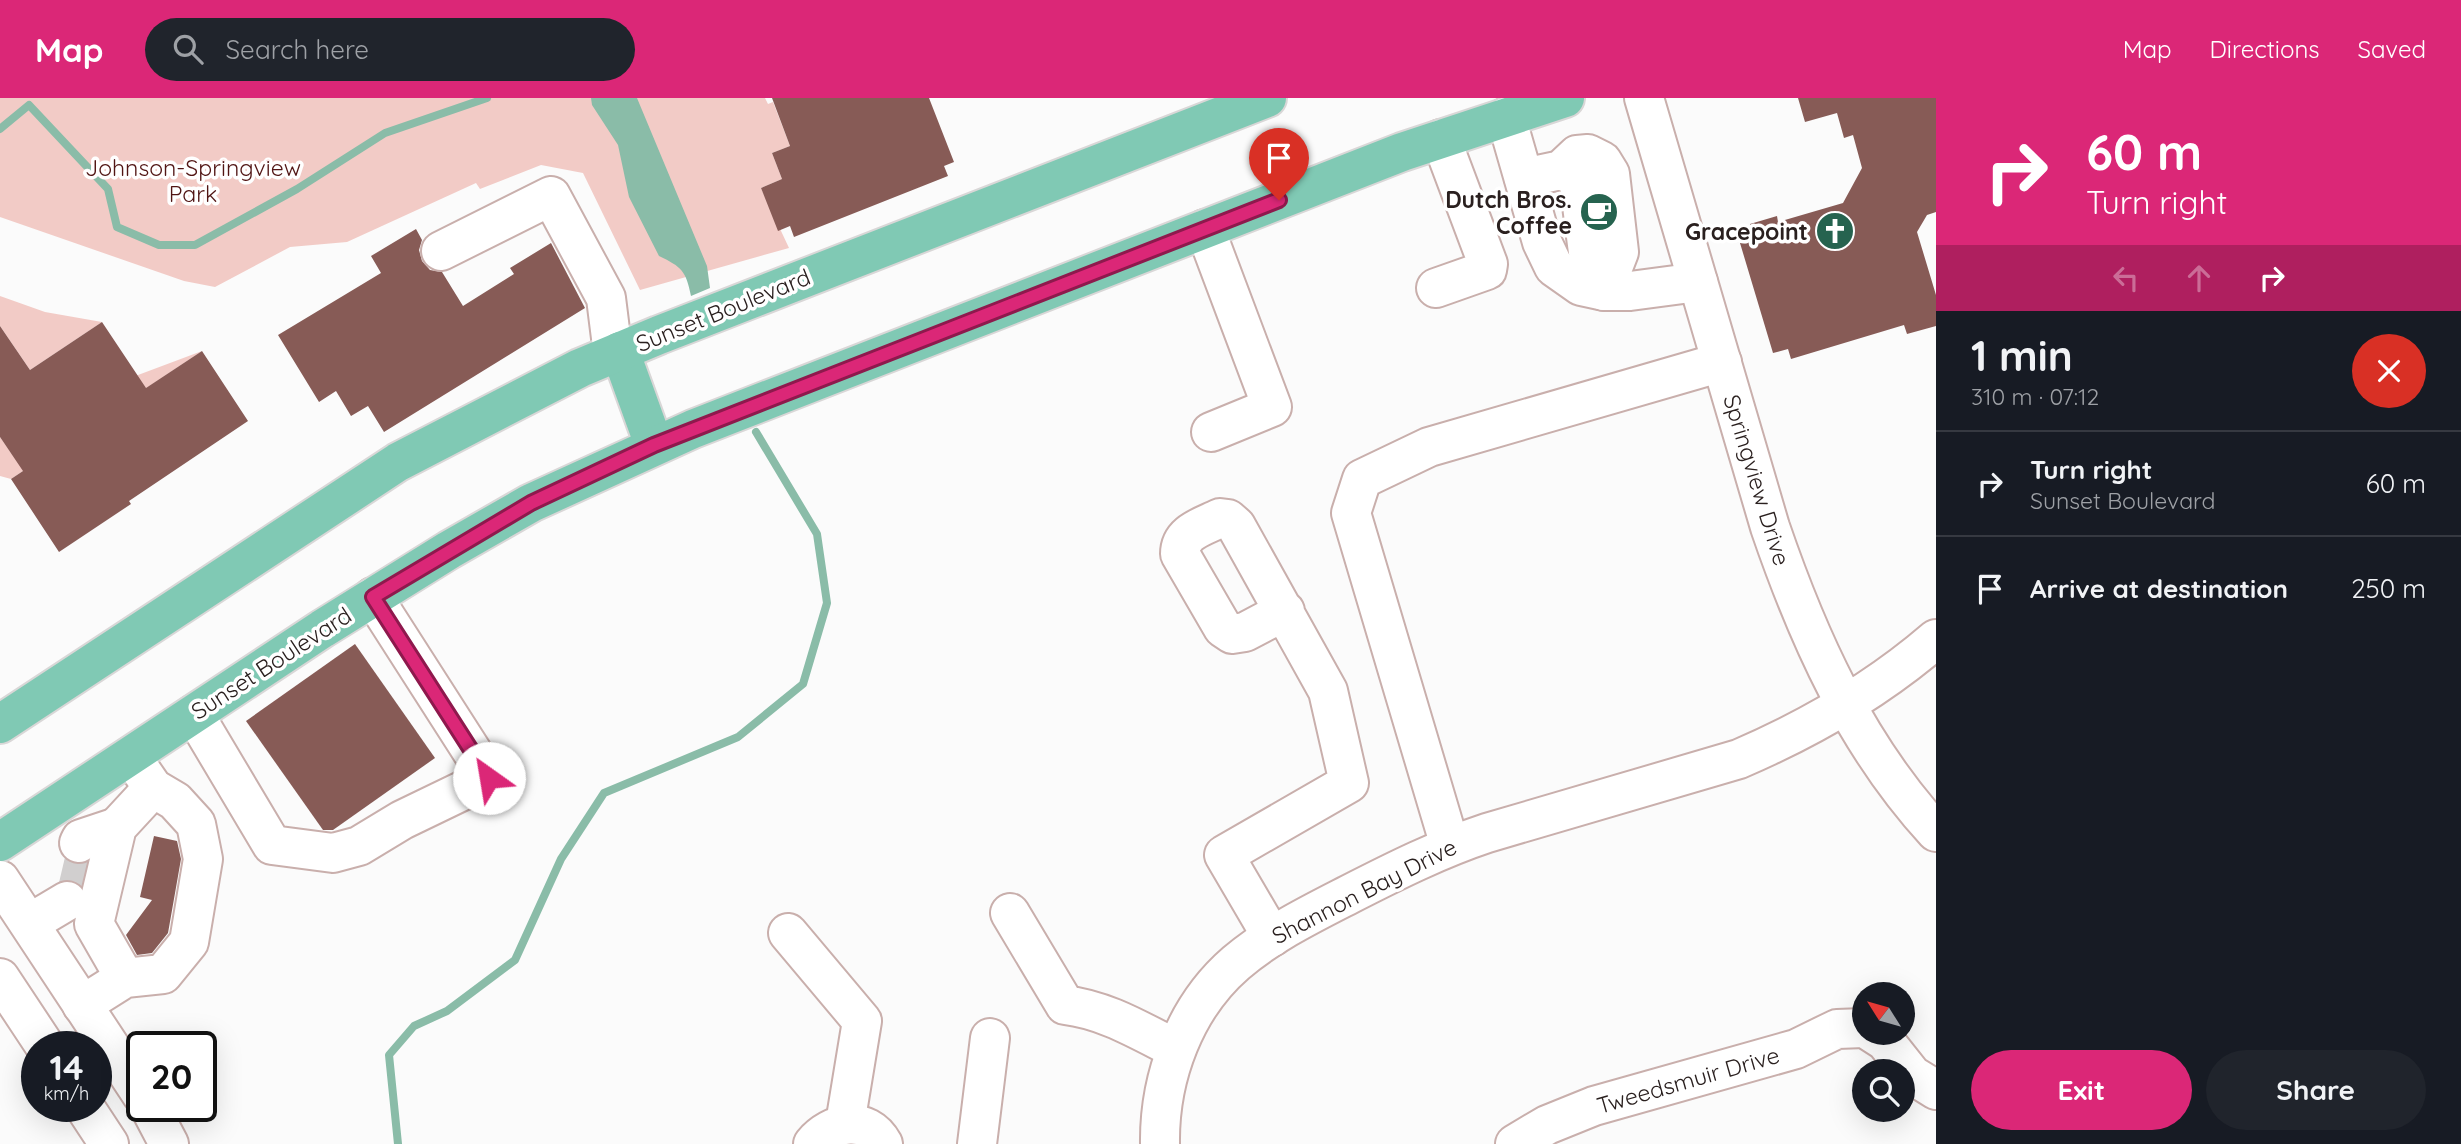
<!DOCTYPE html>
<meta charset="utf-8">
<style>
body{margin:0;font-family:Quicksand,sans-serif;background:#20242c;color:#f1f3f6;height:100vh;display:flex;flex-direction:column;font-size:26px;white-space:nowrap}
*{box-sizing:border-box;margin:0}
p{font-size:23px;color:#9ea1a6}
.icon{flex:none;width:38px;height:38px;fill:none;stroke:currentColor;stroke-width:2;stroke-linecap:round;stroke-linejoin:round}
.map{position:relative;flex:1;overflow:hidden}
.drawer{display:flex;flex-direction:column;background:#171b24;width:525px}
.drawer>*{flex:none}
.top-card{background:#db2777;color:#fff;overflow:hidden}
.needle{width:46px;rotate:307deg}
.fabs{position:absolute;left:1852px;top:884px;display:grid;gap:14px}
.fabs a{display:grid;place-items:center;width:63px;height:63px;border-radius:50%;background:#171b24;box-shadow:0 7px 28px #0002;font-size:35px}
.speed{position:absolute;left:21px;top:933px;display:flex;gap:14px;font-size:35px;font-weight:700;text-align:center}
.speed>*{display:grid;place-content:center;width:91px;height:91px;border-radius:50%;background:#171b24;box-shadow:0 7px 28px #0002;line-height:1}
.speed small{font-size:18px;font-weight:400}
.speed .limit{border:4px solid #111;border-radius:10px;background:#fff;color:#111}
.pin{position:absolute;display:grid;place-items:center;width:60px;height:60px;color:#fff;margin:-72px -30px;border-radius:50% 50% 50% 0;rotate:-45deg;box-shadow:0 0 7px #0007}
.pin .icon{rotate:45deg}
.me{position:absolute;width:77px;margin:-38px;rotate:328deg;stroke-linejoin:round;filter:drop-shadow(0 0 5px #0008)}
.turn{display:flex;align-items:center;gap:24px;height:147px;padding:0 35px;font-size:32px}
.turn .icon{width:91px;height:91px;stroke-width:2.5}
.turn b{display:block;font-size:49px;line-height:60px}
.lanes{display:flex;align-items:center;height:66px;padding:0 35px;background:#0003;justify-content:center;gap:35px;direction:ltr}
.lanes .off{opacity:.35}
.round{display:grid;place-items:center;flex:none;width:74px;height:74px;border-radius:37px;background:#20242c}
.head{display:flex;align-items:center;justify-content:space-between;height:119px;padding:0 35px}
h1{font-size:42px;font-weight:700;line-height:52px}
.action{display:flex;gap:14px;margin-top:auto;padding:14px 35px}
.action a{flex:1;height:80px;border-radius:42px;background:#db2777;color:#fff;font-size:28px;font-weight:700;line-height:80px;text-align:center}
.action a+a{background:#20242c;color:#f1f3f6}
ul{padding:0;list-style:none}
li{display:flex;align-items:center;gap:21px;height:105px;padding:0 35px;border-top:2px solid #363941}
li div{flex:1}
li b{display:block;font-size:26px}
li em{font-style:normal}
header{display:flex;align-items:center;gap:42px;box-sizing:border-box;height:98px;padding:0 35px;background:#db2777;color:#fff}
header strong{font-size:33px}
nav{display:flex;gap:38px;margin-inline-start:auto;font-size:24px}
.search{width:490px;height:63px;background:#20242c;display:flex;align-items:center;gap:18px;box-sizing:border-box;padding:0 24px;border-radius:38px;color:#9ea1a6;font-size:26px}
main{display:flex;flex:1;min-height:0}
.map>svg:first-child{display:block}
.green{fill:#f2cbc6}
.water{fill:#8abca8}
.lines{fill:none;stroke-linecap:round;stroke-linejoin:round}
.stream{stroke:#8abca8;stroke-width:8}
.building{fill:#875b56}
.minor-tunnel{stroke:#d1cfcf;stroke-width:38;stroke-dasharray:38 19;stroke-linecap:butt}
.minor-casing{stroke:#c9afac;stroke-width:42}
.major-casing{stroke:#d9d7d7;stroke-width:42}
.minor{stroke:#fff;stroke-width:38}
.major{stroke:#80c9b4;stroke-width:38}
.route-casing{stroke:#8e194d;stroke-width:18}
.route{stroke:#db2777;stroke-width:12}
.labels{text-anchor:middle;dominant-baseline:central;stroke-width:7;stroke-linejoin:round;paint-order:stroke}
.park-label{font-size:23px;fill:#511514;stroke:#fff}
.poi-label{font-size:23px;font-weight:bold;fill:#2a201f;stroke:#fff;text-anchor:end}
.street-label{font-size:23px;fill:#2a201f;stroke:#fff}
</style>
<header>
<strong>Map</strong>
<div class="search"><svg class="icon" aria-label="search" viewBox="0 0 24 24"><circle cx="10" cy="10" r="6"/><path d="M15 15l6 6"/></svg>Search here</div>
<nav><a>Map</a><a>Directions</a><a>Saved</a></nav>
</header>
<main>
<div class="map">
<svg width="1936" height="1046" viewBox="0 0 1936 1046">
<rect width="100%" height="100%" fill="#fbfbfb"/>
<g class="green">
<polygon points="0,0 765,0 768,6 773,4 790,48 772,55 782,81 761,90 789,150 640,192 583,75 541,67 480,91 476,85 347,144 290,149 215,189 184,183 0,119"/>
<polygon points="0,198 45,214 102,224 30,272 0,228"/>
<polygon points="202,253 11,381 0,378 0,339 14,359 138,277"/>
</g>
<path class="water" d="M591 0H637L707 168 710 190 691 198C686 173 682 169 659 158L629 99 618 47 592 7Z"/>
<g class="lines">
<g class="stream">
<polyline points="0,31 29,7 108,91 117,129 159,147 195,147 297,91 385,35 487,0"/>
<polyline points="398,1046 389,957 414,928 447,913 515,862 561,761 604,695 738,639 803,586 827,505 817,436 756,334"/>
</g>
</g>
<g class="building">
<polygon points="772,0 929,0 954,64 944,68 948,78 794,139 790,128 778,133 761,90 782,81 772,55 790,48"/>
<polygon points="1798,0 1936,0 1936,114 1927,117 1917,134 1936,197 1936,228 1907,236 1904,227 1791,261 1788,251 1773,255 1740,145 1755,141 1750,126 1777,118 1778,124 1843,105 1862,70 1853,37 1844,40 1837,15 1805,24"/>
<polygon points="416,131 422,142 419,152 422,163 430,172 442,174 463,208 514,176 510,170 551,145 585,210 384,334 368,308 351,318 336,293 319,304 278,237 381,175 371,158"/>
<polygon points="102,224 146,290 202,253 248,323 129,403 131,406 59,454 11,381 23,373 0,339 0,228 30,272"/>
<polygon points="355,546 435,660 333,732 323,732 246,623"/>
<polygon points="154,738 177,743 181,761 168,835 152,855 137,857 126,837 152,802 140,799"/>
<polygon points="66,762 80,767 86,765 81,787 67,781 61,783"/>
</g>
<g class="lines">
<polyline class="minor-tunnel" points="77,791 85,757"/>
<defs>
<g id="minor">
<path d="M1644 0 1770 429C1808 540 1856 647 1936 734"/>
<polyline points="1506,19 1542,144 1554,169 1581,188 1604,193 1630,193 1698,184"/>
<polyline points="1524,80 1561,72 1577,57 1588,56 1602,63 1610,76 1619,154 1604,193 1589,162 1579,84 1572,77 1561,72"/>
<polyline points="1205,131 1272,309 1211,334"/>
<polyline points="441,153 551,98 606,200 613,256"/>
<polyline points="1436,190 1487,172 1488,166 1441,41"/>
<polyline points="194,616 272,747 333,755 359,748 402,722 489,680 373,499"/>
<polyline points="79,745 81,741 117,729"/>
<polyline points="1450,748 1351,415 1362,381 1429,349 1722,264"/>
<polyline points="0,782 142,997"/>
<path d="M1010 815 1065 907C1106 912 1140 933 1176 951"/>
<polyline points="30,825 67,803"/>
<polyline points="788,835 862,923 845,1026"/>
<path d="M1272 839 1224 757 1349 685 1328 593 1236 428 1228 421 1220 420C1202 429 1180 434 1180 456L1223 530 1232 536 1245 534 1285 513"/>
<polyline points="0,880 45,948"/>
<polyline points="125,880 94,826 117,729 153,690"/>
<polyline points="82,907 125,880 163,876 189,844 203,761 196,726 175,703 153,690 131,658"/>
<polyline points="1871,934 1885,943 1912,977 1936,992"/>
<polyline points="84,1008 109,1046"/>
<polyline points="149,1008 169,1046"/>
<path d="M813 1046C831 1024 867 1016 883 1046"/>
<polyline points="977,1046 990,940"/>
<path d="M1160 1046C1159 979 1185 909 1236 865 1270 836 1311 816 1350 796 1395 773 1439 751 1487 735L1739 661C1809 631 1878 591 1936 541"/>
<polyline points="1515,1046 1547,1027 1594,1008 1796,951 1837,931 1864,930"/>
</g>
<g id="major">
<polyline points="620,253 654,347"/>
<polyline points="0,626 398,364 580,270 659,237 1267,0"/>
<polyline points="0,744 322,531 449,452 531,405 693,331 1402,54 1565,0"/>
</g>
</defs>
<use href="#minor" class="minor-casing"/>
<use href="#major" class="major-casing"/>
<use href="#minor" class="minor"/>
<use href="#major" class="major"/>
</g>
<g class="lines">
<defs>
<polyline id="route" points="489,680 373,499 531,405 654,347 1279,102"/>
</defs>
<use href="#route" class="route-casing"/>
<use href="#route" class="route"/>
</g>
<defs>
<symbol id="cafe-disc" viewBox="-11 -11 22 22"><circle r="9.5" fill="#26634f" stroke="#fff"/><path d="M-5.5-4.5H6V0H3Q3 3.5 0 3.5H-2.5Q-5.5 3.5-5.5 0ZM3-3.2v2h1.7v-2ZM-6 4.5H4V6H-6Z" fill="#fff"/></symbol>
<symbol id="church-disc" viewBox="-11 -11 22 22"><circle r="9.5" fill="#26634f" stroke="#fff"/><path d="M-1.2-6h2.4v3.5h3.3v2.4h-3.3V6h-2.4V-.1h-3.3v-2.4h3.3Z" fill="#fff"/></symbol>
</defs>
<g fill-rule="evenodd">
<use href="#cafe-disc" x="1577" y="92" width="44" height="44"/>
<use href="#church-disc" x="1813" y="111" width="44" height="44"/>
</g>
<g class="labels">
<g class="park-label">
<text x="193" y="69">Johnson-Springview<tspan x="193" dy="26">Park</tspan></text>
</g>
<g class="poi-label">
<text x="1572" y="101">Dutch Bros.<tspan x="1572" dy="26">Coffee</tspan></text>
<text x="1808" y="133">Gracepoint</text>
</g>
<g class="street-label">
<text transform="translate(723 212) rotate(-22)">Sunset Boulevard</text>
<text transform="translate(1757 382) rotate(73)">Springview Drive</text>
<text transform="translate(271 565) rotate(-33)">Sunset Boulevard</text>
<text transform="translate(1364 793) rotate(-27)">Shannon Bay Drive</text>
<text transform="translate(1688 982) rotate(-16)">Tweedsmuir Drive</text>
</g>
</g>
</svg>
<div class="fabs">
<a><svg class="needle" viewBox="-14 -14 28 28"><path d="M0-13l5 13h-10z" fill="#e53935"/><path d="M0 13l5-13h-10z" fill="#9ea1a6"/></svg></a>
<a><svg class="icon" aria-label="search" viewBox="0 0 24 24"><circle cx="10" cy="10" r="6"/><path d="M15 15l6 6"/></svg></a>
</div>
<div class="speed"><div>14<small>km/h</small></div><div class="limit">20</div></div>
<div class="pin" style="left:1279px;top:102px;background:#d93025"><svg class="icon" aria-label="arrive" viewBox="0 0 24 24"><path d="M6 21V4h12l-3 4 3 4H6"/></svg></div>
<svg class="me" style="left:489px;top:680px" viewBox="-20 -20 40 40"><circle r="19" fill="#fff"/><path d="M0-13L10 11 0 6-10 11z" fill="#db2777"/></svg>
</div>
<section class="drawer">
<div class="top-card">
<div class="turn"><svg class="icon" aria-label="right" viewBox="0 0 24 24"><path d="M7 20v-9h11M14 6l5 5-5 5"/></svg><div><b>60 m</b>Turn right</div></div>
<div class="lanes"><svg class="icon off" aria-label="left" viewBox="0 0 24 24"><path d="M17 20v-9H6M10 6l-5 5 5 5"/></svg><svg class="icon off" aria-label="ahead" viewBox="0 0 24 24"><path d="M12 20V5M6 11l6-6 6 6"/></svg><svg class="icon" aria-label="right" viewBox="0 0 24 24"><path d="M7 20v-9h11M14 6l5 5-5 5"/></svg></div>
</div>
<div class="head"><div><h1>1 min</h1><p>310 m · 07:12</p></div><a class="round" style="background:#d93025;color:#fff"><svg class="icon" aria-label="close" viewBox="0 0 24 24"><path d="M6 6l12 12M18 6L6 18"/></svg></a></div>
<ul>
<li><svg class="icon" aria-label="right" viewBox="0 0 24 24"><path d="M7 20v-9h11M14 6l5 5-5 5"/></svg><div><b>Turn right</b><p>Sunset Boulevard</p></div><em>60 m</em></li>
<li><svg class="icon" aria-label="arrive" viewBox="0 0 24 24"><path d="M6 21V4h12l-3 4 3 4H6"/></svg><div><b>Arrive at destination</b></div><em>250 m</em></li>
</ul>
<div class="action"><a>Exit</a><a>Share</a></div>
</section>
</main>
